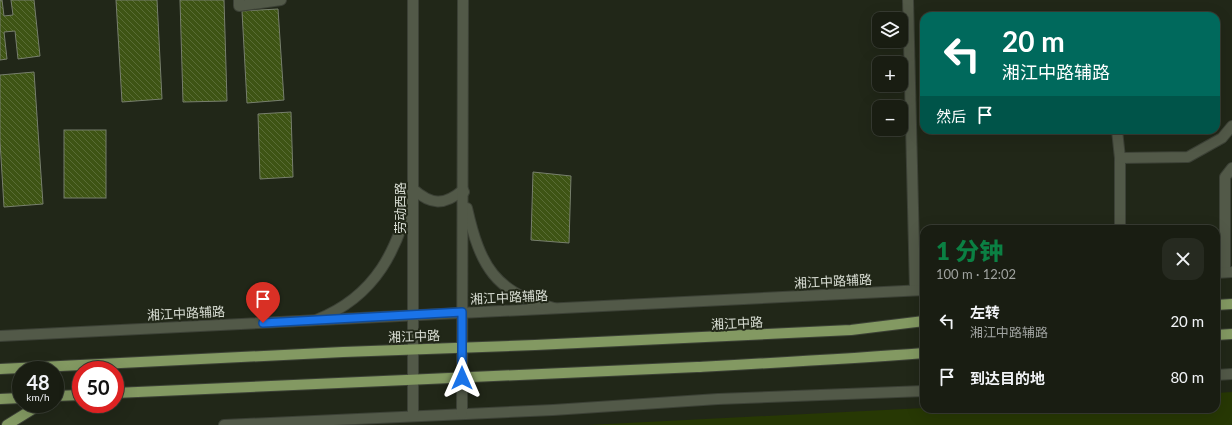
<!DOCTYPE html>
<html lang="zh">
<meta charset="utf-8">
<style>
body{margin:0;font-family:Lato,"Noto Sans SC",sans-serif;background:#262a20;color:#f1f3f6;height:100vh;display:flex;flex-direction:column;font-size:15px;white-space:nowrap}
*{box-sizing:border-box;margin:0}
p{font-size:13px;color:#9fa29f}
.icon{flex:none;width:22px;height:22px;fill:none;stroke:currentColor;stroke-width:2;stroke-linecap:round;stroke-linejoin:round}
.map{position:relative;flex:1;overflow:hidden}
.sheet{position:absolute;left:920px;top:225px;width:300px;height:188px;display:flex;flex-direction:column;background:#191d12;border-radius:12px;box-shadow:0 4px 16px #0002,0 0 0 1px #373b32}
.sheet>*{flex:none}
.banner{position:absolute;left:920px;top:12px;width:300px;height:122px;border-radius:12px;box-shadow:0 4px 16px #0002,0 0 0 1px #373b32;background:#00695c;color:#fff;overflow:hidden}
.fabs{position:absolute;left:872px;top:12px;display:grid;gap:8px}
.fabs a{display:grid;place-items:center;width:36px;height:36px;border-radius:8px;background:#191d12;box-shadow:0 4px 16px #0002,0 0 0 1px #373b32;font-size:20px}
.speed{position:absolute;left:12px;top:361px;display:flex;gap:8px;font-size:20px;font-weight:700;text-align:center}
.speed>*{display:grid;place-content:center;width:52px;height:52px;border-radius:50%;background:#191d12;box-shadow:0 4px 16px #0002,0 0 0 1px #373b32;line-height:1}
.speed small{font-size:10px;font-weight:400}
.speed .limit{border:6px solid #d22;background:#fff;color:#111}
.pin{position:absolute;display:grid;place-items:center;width:34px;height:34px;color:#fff;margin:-41px -17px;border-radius:50% 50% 50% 0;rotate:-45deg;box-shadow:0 0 4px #0007}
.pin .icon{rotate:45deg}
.me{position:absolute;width:44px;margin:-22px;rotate:0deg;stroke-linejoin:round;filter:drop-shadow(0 0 3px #0008)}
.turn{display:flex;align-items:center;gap:14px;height:84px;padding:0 16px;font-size:18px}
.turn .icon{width:52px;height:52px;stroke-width:2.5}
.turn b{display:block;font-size:28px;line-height:34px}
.then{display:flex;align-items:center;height:38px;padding:0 16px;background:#0003;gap:8px;font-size:15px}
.round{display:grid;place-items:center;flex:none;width:42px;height:42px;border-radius:12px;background:#262a20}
.head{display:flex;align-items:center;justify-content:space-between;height:68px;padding:0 16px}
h1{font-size:24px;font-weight:800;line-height:30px;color:#0b8043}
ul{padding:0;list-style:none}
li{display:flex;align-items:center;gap:12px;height:56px;padding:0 16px}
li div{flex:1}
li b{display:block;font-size:15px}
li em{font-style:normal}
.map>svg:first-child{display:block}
.green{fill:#273804}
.building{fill:url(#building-back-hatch);stroke:#777f6d}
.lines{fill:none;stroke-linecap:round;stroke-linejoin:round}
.minor-casing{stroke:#3c4136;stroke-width:12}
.tertiary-casing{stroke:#3c4136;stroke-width:12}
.secondary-casing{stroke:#3c4136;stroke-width:12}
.primary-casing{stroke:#3c4136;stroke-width:12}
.minor{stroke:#525948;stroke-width:10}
.tertiary{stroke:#525948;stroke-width:10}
.secondary{stroke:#525948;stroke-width:10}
.primary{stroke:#839962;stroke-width:10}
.route-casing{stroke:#114b97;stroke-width:10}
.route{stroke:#1a73e8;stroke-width:7}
.labels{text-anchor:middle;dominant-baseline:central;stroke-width:4;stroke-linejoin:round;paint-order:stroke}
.street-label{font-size:13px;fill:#d9ded4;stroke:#212718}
</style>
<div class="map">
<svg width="1232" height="425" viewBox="0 0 1232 425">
<defs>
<pattern id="building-back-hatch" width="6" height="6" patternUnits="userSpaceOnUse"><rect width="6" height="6" fill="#3e5414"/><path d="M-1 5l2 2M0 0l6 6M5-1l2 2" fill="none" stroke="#596c35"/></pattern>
</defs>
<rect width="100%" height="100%" fill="#212718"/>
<polygon class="green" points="1232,392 1232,425 588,425 924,408 1216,409 1216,393"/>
<g class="building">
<polygon points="0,0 2,0 4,16 13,15 11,0 34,0 40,56 18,59 15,31 4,32 7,59 0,60"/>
<polygon points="116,0 157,0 162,99 122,102"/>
<polygon points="180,0 224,0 227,101 183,102"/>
<polygon points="278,9 284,100 247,103 242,11"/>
<polygon points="34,72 43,204 4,207 0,141 0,75"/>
<polygon points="291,112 293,177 260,179 258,114"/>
<rect x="64" y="130" width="42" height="68"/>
<polygon points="533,172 571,176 569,243 531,240"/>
</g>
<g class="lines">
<defs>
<g id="minor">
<polyline points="239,0 239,6 281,0"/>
<polyline points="908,0 915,290"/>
<polyline points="1117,130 1120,158 1120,229"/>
<polyline points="1120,158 1188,157 1222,138 1232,126"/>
<polyline points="1225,272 1225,177 1232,168"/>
</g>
<g id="tertiary">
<polyline points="1216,273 1232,272"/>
<polyline points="0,336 924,290"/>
<polyline points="1216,375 1232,374"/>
<polyline points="224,425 553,410 718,399 924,391"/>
</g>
<g id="secondary">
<path d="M467 208C480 266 495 293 554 308"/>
<path d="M316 320C377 296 398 249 413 189 431 205 444 206 463 190L464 192"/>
<polyline points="462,414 463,0"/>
<polyline points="413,416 413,0"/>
</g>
<g id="primary">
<polyline points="1216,305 1232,304"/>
<polyline points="1216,335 1232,334"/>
<polyline points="0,369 343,352 535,345 851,330 924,321"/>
<path d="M115 393C309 383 503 377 697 367 772 363 848 359 924 353"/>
<polyline points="55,396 81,395"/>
<polyline points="0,399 21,398"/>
<polyline points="7,425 41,404"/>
</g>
</defs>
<use href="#minor" class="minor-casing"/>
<use href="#tertiary" class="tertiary-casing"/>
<use href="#secondary" class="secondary-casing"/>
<use href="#primary" class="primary-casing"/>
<use href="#minor" class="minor"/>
<use href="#tertiary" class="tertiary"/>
<use href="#secondary" class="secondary"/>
<use href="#primary" class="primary"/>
</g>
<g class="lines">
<defs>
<polyline id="route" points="263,323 462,312 462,378"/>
</defs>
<use href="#route" class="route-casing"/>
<use href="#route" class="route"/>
</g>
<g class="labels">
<g class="street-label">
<text transform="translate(400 208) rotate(-90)">劳动西路</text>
<text transform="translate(833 281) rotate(-3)">湘江中路辅路</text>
<text transform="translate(509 297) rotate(-3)">湘江中路辅路</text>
<text transform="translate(186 313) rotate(-3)">湘江中路辅路</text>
<text transform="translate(737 323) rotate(-3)">湘江中路</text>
<text transform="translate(414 336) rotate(-2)">湘江中路</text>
</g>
</g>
</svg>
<div class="fabs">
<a><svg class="icon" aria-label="layers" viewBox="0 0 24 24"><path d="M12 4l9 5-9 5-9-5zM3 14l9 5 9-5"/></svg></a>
<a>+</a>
<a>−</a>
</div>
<div class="speed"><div>48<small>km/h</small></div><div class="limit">50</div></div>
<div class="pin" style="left:263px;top:323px;background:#d93025"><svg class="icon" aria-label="arrive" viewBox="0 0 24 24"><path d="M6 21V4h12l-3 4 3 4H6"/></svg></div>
<svg class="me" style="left:462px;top:378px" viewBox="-20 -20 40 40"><path d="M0-17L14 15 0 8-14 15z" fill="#1a73e8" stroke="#fff" stroke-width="4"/></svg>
<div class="banner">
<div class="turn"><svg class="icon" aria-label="left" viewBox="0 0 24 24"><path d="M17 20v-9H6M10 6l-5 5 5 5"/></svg><div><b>20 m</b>湘江中路辅路</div></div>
<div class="then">然后<svg class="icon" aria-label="arrive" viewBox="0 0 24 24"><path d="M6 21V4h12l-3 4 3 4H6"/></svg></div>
</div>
<section class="sheet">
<div class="head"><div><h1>1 分钟</h1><p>100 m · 12:02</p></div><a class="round"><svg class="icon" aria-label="close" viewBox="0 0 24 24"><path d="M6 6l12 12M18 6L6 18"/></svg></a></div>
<ul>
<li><svg class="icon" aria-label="left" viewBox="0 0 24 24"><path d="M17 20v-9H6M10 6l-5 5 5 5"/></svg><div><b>左转</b><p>湘江中路辅路</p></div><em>20 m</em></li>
<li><svg class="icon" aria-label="arrive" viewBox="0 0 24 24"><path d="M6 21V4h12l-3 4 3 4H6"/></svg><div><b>到达目的地</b></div><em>80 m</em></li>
</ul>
</section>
</div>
